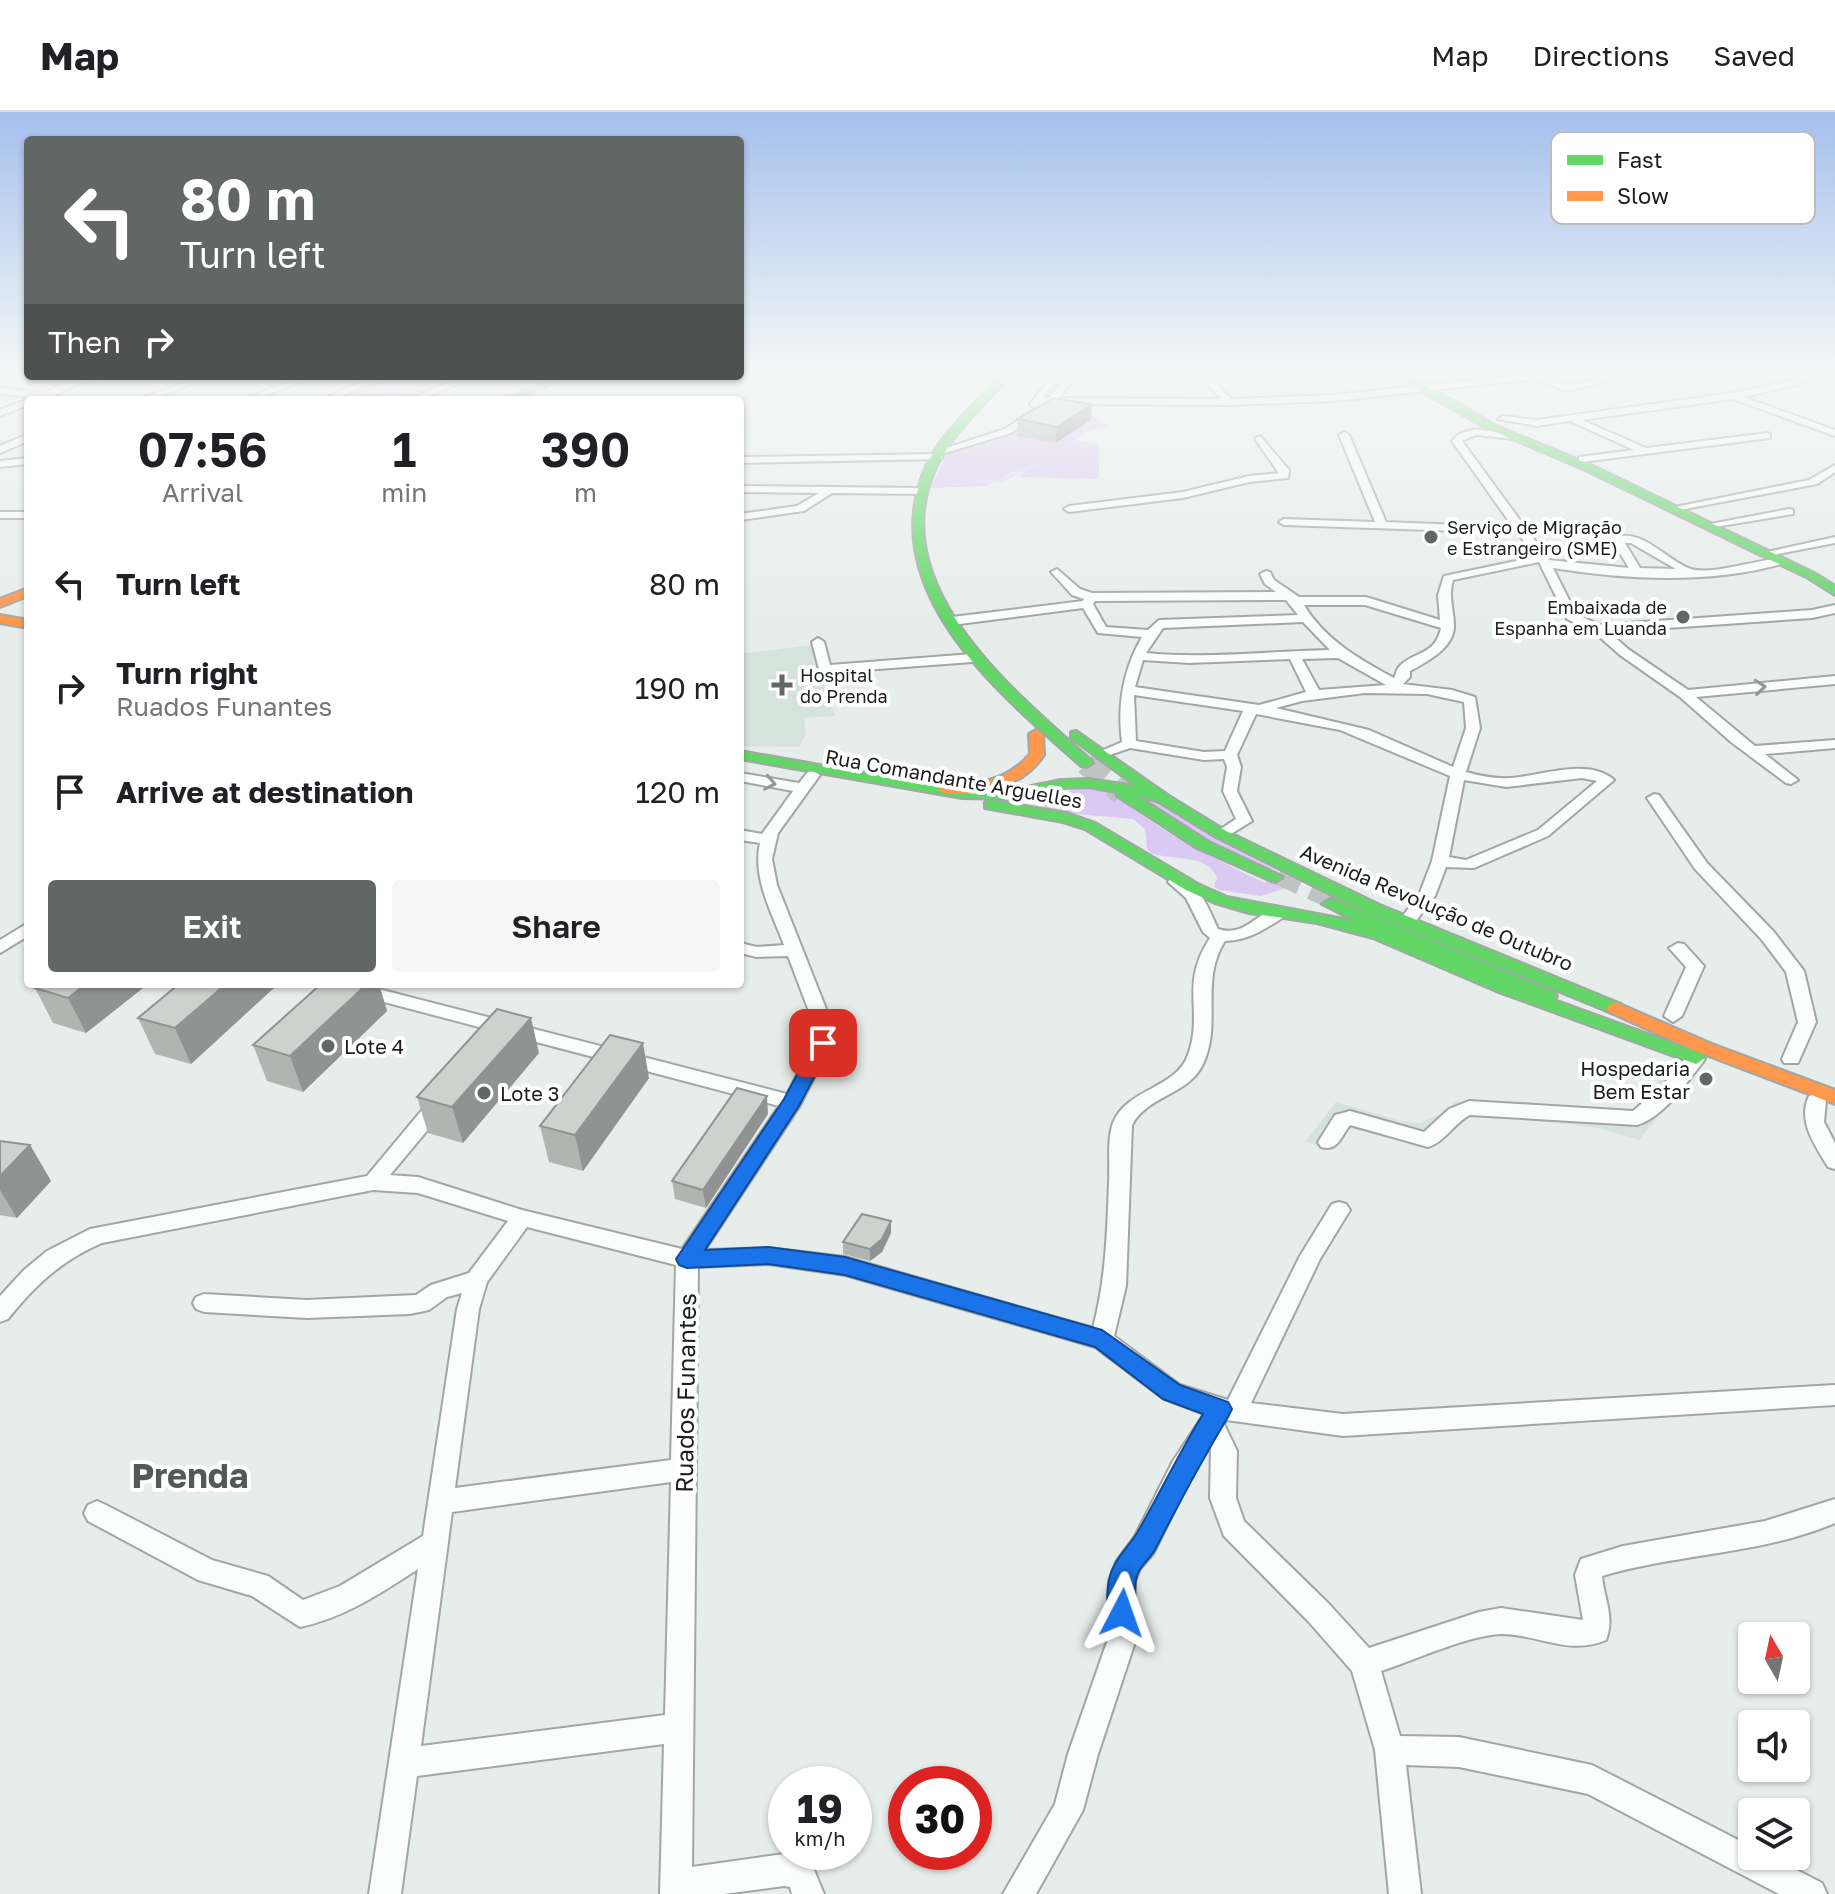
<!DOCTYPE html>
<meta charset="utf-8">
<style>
body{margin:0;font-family:"Golos Text",sans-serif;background:#f6f6f6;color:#202124;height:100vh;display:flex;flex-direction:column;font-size:30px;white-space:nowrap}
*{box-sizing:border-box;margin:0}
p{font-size:26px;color:#757577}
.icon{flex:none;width:44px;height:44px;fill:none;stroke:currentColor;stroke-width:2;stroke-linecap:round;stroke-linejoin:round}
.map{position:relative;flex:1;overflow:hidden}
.details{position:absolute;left:24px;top:284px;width:720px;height:592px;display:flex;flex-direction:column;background:#fff;border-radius:8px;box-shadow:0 2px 6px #0004}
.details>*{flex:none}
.top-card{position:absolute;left:24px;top:24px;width:720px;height:244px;border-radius:8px;box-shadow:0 2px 6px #0004;background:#626665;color:#fff;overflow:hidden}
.needle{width:52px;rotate:351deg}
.fabs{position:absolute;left:1738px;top:1510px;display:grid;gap:16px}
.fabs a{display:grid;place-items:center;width:72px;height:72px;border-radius:8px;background:#fff;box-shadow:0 2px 6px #0004;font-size:40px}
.speed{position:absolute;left:768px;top:1654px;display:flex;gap:16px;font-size:40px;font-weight:700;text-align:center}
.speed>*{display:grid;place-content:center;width:104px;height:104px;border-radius:50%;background:#fff;box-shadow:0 2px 6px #0004;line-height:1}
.speed small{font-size:20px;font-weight:400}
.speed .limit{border:12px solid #d22;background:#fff;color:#111}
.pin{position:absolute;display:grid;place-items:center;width:68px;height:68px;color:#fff;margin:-34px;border-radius:16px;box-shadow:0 4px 12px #0006}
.me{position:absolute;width:88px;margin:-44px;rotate:4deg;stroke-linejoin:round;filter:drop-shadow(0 0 6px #0008)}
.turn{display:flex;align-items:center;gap:28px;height:168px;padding:0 24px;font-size:36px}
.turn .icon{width:104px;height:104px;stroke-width:2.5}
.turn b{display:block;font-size:56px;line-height:68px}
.then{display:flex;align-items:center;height:76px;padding:0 24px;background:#0003;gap:16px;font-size:30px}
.eta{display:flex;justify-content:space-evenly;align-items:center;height:136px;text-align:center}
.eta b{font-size:48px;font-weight:600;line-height:56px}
.primary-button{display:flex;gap:16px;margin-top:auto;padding:16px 24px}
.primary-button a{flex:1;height:92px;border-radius:8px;background:#626665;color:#fff;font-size:32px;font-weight:600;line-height:92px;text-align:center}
.primary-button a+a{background:#f6f6f6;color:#202124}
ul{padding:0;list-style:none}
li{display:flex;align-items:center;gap:24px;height:104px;padding:0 24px}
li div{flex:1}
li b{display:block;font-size:30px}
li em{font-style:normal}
header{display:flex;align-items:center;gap:48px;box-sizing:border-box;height:112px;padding:0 40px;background:#fff;border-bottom:2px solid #e0e0e0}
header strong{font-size:38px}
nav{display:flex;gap:44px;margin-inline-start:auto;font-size:28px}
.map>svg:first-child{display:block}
.built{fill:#d6e2dc}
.green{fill:#dac9f2;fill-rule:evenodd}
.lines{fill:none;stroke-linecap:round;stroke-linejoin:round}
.stream{stroke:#e0d2f5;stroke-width:3}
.secondary-tunnel{stroke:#bec4c1;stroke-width:24;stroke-dasharray:24 12;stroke-linecap:butt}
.street-casing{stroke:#a2a7a5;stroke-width:4}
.fast-casing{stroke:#a2a7a5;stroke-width:4}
.slow-casing{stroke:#a2a7a5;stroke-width:4}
.street{fill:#fbfcfc;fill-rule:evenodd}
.fast{fill:#63d668;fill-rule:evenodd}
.slow{fill:#ff974d;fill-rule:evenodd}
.wall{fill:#b0b5b2}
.shaded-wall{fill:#909391}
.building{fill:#cdd2cf;stroke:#909391;stroke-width:2}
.oneway{stroke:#969898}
.route{fill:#1a73e8;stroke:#114b97;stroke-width:2}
.poi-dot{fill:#626665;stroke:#fff;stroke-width:3}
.labels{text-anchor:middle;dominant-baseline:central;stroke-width:8;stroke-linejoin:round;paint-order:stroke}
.far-poi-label{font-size:18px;fill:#1b1e1d;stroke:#fff;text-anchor:start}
.street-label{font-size:20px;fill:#1b1e1d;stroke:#fff}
.poi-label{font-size:20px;fill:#1b1e1d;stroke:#fff;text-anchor:start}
.near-street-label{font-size:24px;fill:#1b1e1d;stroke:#fff}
.near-district-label{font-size:34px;font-weight:bold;fill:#515a56;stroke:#fff}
.key{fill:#fff;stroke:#bbbcbb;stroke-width:2}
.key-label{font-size:22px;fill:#1b1e1d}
</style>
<header>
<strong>Map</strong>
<nav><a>Map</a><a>Directions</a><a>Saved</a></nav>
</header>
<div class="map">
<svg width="1835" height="1782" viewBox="0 0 1835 1782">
<rect width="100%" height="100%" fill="#e7edea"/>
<g class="built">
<polygon points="811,533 835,604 804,606 806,622 799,635 740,634 740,542"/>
<polygon points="1668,955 1689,965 1639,1028 1598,1016 1476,1001 1459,1004 1425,1031 1352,1017 1336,1021 1321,1036 1306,1029 1336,990 1401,1009 1420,1011 1447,999 1454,990 1551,1001 1636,1000"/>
</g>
<g class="green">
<polygon points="384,264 474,264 411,288 324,288"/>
<polygon points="1085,293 1093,305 1110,314 1088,320 1076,328 1099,333 1099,367 1019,365 1024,360 1015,359 986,374 930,376 948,341 992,330 1046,298"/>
<path d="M1080 676 1150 686 1283 762 1286 770 1283 777 1261 784 1220 778 1214 775 1217 766C1208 741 1172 749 1151 741L1147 737 1145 717 1133 707 1055 700 1045 696 1042 690 1043 685ZM1120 688 1275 762 1265 771C1214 747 1166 722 1120 688Z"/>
</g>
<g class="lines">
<polyline class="stream" points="952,373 1003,368 1032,354"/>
<g class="secondary-tunnel">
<polyline points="1086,651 1122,681"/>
<polyline points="1279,761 1335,786"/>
</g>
<defs>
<g id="street">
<polygon points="1055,260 1064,260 1043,286 1049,286 1071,260 1080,260 1059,286 1221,287 1196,260 1205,260 1231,287 1334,283 1551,260 1581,260 1545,266 1567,273 1599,268 1603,271 1566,279 1535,267 1334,289 1229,293 1054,292 1011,321 942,342 937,339 1005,317 1043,292 1034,295 1030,292"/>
<polygon points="1805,260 1815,260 1801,272 1743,285 1835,318 1835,324 1733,287 1582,308 1646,336 1767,321 1770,322 1770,326 1582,350 1579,349 1579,345 1634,338 1570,309 1537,314 1498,307 1503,304 1537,308 1733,281 1795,268"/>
<polygon points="83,264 86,269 48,286 28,288 28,293 0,304 0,298 33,285 0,282 0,276 43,281"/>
<polygon points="203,264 215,264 149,288 136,288"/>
<polygon points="301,264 313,264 255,288 243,288"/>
<polygon points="376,264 388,264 332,288 320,288"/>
<polygon points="466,264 478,264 419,288 407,288"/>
<path d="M1476 317 1520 324 1515 327 1476 323 1462 329 1549 448 1629 456 1612 428C1638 411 1668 450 1691 457 1715 464 1762 445 1785 447V451C1713 472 1627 468 1553 456L1576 502 1600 513 1812 498 1835 493V501L1812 506 1609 520 1628 537 1688 578 1835 564V572L1696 585 1755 634 1835 628V636L1765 642 1798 668 1791 672 1786 671 1731 630 1680 585 1620 543 1594 520 1567 507 1539 450 1453 468C1448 485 1454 498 1454 514 1454 536 1427 550 1410 559V565L1403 572 1452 578 1475 585 1480 616 1466 660C1481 664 1495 667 1510 666 1541 664 1589 645 1614 668L1548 724 1474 756 1446 755 1435 784 1412 814 1406 815 1398 810 1419 783 1432 749 1450 664 1340 618 1256 602 1237 643 1241 655 1237 679 1252 709 1226 725H1216L1213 722 1236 707 1223 679 1227 655 1224 647 1204 648 1130 636 1101 646 1094 642 1122 630C1117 592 1123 558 1142 525L1098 521 1083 496 952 513 946 509 952 505 1083 489 1084 487 1072 483 1053 462 1051 460 1057 457 1080 477 1092 481 1276 480 1265 472 1260 462 1266 459 1270 460 1274 468 1299 485H1366L1440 508 1438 483 1444 464 1535 445 1518 421 1284 413 1279 410 1284 407 1375 410 1339 323 1344 320 1349 323 1386 410 1513 415 1452 329 1459 322ZM1625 431H1631L1676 457 1640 456ZM1286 488 1298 503 1159 508 1148 518 1106 515 1093 492 1095 489ZM1304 493H1365L1441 516C1435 545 1412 539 1399 555 1396 558 1396 563 1394 566 1359 547 1325 528 1304 493ZM1303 510 1330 538C1270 539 1208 547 1146 541L1163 516ZM1338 546 1386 573 1319 578 1302 547ZM1290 547 1306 580 1259 593 1135 575 1143 548 1189 551ZM1365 581 1427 582 1464 590 1466 616 1453 655 1369 618 1276 596 1302 589ZM1134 583 1243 599 1225 639 1204 640 1136 629ZM1582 666 1597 669 1538 718 1466 748 1449 745 1464 668 1506 675Z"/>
<polygon points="28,322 28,329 0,341 0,334"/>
<polygon points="1260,324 1289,358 1288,366 1249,370 1183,386 1069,400 1064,397 1069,394 1183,380 1249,364 1279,361 1255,327"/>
<polygon points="938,342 943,345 941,347 740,351 740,345"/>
<polygon points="28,346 28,352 0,355 0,349"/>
<polygon points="1835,353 1835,360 1817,372 1680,398 1675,395 1809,368"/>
<polygon points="740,374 922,376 927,379 922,382 832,381 804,399 740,408 740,402 797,394 819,381 740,380"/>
<polygon points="1789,397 1793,398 1793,402 1715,415 1710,412"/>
<rect x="0" y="400" width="28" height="6"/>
<polygon points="1835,425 1835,431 1773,443 1767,440"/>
<polygon points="818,526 824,530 830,553 972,542 978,546 972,550 825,561 819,557 812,530"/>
<path d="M813 659 820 663 778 721 772 747 777 773 830 907 832 931 799 995 705 1138 768 1136 845 1145 1093 1216C1106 1166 1107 1122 1109 1071 1110 1053 1107 1027 1113 1011 1127 976 1176 977 1188 943 1204 899 1179 873 1210 826L1203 820 1186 786 1168 770 1170 767C1197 762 1209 798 1218 817 1248 827 1260 793 1284 797L1286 801 1284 805C1265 817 1248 829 1225 829 1199 868 1223 914 1202 954 1187 983 1147 984 1132 1013L1126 1174 1114 1224 1180 1273 1228 1288 1300 1144 1332 1092 1339 1090 1346 1092 1350 1098 1320 1147 1251 1291 1343 1302 1835 1273V1293L1343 1324 1226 1308 1224 1312 1237 1339 1236 1386 1244 1409 1329 1492 1369 1536 1479 1500 1501 1496 1583 1508 1575 1463 1581 1447 1623 1434 1765 1409 1835 1387V1411C1760 1443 1679 1441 1602 1464 1604 1487 1615 1505 1606 1528 1569 1544 1538 1522 1501 1522 1469 1523 1412 1549 1381 1559L1400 1624 1459 1625 1592 1653 1752 1735V1744H1770L1822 1771 1827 1782H1779L1588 1682 1459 1655 1406 1653 1421 1782H1389L1375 1638 1352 1559 1309 1510 1224 1424 1210 1386 1211 1333 1191 1365 1153 1442 1140 1457 1135 1469V1530L1098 1642 1083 1698 1036 1782H1003L1055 1692 1068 1642 1107 1530 1109 1469 1116 1450 1135 1424 1173 1349 1204 1302 1164 1287 1095 1235 845 1163 768 1152 698 1155 692 1755 784 1742 812 1753 824 1782H792L790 1775 784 1774 724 1782H660L664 1632 417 1664 401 1782H369L418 1457C381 1481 344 1506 300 1515L252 1484 198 1468 88 1409 84 1401 88 1393 97 1389 106 1393 212 1448 268 1464 303 1488 340 1474 423 1424 457 1197 462 1181 447 1185 429 1198 410 1202 307 1206 204 1200 196 1197 193 1191 196 1185 204 1182 307 1188 416 1183 431 1173 469 1161 508 1109 418 1081 373 1078 102 1131C62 1148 34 1174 8 1207L0 1210V1184L24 1158 47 1139 90 1117 367 1064 432 986H446L449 991 446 996 390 1063 418 1065 522 1098 682 1137 779 994 331 876 328 872H359L787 982 814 931 812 907 788 844 757 845 740 841V831L757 835 784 833C772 801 752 766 760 731L740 728V718L762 722 793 679 740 669V661L799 671 808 660ZM527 1115 676 1153 671 1348 455 1376 479 1197 487 1170ZM671 1370 665 1603 421 1634 452 1400Z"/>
<polygon points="1654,682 1659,683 1707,751 1774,820 1804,859 1816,910 1798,951 1784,951 1782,947 1798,910 1786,860 1762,828 1695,757 1647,686"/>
<polygon points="28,811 28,824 0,841 0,828"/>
<polygon points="1678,831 1684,832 1704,854 1682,904 1673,910 1664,904 1686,855 1669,836"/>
<path d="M1696 940 1705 946 1703 950C1686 971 1664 1005 1637 1013L1470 1003C1454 1011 1445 1030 1428 1035L1350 1013C1341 1024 1338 1040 1321 1035L1318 1030 1335 1003 1350 999 1424 1020 1449 997 1469 989 1633 999 1662 974 1689 942Z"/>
<path d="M1816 982 1823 984 1826 989 1824 1010 1835 1031V1057L1828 1055C1815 1033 1797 1009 1809 984Z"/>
</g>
<g id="fast">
<path d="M1005 260H1014C989 289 959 314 940 348 875 467 1013 579 1091 648L1093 651 1086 655 1081 654C1002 584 879 484 922 364 937 323 976 291 1005 260Z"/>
<polygon points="1386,260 1397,260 1455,289 1492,312 1591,353 1816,462 1835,474 1835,483 1808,466 1583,357 1486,316"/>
<polygon points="58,264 127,264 91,270"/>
<polygon points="560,264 572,264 515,288 503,288"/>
<polygon points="1076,619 1169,684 1226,719 1380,793 1621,892 1624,896 1615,902 1609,900 1368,801 1216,725 1159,690 1134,682 1209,730 1283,765 1275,770 1269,768 1197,736 1117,684 1116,680 1088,675 1061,676 1006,687 962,686 740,647 740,639 962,678 1006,679 1061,668 1088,667 1136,674 1071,626 1071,620"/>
<polygon points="990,688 1066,701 1095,711 1198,772 1227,785 1355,809 1322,792 1330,787 1336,788 1554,880 1557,884 1554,888 1703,942 1705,946 1696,952 1496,879 1373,826 1317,811 1249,801 1215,791 1186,778 1085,717 1063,710 985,696 985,690"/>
</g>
<g id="slow">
<polygon points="28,476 28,484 0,495 0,487"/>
<polygon points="0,503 28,508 28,516 0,511"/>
<path d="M1036 618 1043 622 1044 643C1038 652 1031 659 1022 665 1006 675 952 689 938 678 946 672 957 673 968 672 993 669 1013 662 1030 642L1029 622Z"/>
<polygon points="1615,890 1712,932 1835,978 1835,992 1698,940 1609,900 1606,896"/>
</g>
</defs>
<use href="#street" class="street-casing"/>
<use href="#fast" class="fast-casing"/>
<use href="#slow" class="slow-casing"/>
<use href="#street" class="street"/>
<use href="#fast" class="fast"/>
<use href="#slow" class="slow"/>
</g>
<g class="wall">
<polygon points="1018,307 1091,308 1056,331 1017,324"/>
<polygon points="148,872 86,921 53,911 35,876"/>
<polygon points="321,872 379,872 387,899 303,980 267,969 253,933"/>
<polygon points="277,873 191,952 155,942 138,906"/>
<polygon points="539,941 463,1031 428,1021 417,985"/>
<polygon points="649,966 583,1059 549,1050 540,1014"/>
<polygon points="768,1002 706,1096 675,1087 672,1069"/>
<polygon points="0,1029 30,1033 51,1069 17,1106 0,1103"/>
<polygon points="891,1109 891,1121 882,1140 870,1149 843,1142 843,1130"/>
</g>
<g class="shaded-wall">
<polygon points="1092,292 1091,308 1056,331 1057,315"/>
<polygon points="86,872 148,872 86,921 68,886"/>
<polygon points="226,872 277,873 191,952 175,916"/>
<polygon points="367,872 379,872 387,899 303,980 290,944"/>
<polygon points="531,906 539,941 463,1031 452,995"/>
<polygon points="643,931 649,966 583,1059 575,1023"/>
<polygon points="767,984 768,1002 706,1096 703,1078"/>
<polygon points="30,1033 51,1069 17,1106 0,1078 0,1064"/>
<polygon points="891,1109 891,1121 882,1140 870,1149 870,1137"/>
</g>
<g class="building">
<polygon points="1054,286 1092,292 1057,315 1018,307"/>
<polygon points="40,872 86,872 68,886 35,876"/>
<polygon points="179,872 226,872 175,916 138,906"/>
<polygon points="321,872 367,872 290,944 253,933"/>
<polygon points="497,897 531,906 452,995 417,985"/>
<polygon points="610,923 643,931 575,1023 540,1014"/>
<polygon points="737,976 767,984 703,1078 672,1069"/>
<polygon points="0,1029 30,1033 0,1064"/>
<polygon points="862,1102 891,1109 882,1127 870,1137 843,1130"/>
</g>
<defs><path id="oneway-chevron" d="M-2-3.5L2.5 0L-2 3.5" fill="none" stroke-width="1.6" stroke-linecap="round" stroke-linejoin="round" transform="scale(2)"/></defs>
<g class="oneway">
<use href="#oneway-chevron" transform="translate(1760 575) rotate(-6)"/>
<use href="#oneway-chevron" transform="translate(770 671) rotate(11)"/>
</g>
<linearGradient id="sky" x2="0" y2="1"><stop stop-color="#a5c0ed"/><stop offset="0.51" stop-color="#f4f7f6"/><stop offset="1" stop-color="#f4f7f6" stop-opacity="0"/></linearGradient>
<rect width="1835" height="510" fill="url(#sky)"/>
<path class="route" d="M823 925 832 931 799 994 705 1138 768 1135 845 1145 1102 1218 1180 1273 1228 1290 1232 1297 1228 1305C1202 1348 1179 1391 1156 1436 1151 1446 1142 1452 1138 1461 1131 1477 1139 1494 1132 1510L1122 1514 1112 1510C1107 1498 1106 1481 1109 1468 1113 1448 1127 1437 1137 1421 1160 1381 1179 1341 1203 1302L1163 1287 1095 1235 845 1163 768 1152 687 1156 679 1153 676 1147 784 987 816 927Z"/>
<g class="poi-dot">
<circle cx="1431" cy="425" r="8"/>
<circle cx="1683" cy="505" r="8"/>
<path d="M778 561h8v8h8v8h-8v8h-8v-8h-8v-8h8z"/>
<circle cx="328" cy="934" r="8"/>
<circle cx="1706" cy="967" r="8"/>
<circle cx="484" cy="981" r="8"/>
</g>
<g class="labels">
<g class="far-poi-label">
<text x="1447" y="415">Serviço de Migração<tspan x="1447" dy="21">e Estrangeiro (SME)</tspan></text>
<text x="1667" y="495" text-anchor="end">Embaixada de<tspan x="1667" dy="21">Espanha em Luanda</tspan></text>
<text x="800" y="563">Hospital<tspan x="800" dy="21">do Prenda</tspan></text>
</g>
<g class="street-label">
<text transform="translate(954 666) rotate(10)">Rua Comandante Arguelles</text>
<text transform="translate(1437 795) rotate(23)">Avenida Revolução de Outubro</text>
</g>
<g class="poi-label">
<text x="344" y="934">Lote 4</text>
<text x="1690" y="956" text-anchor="end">Hospedaria<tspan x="1690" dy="23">Bem Estar</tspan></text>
<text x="500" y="981">Lote 3</text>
</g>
<g class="near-street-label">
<text transform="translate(685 1281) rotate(-89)">Ruados Funantes</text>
</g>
<g class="near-district-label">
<text x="190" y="1363">Prenda</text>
</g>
</g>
<rect x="1551" y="20" width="264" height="92" rx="12" class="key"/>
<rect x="1567" y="43" width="36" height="10" fill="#63d668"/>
<rect x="1567" y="79" width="36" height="10" fill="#ff974d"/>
<g class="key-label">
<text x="1617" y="56">Fast</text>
<text x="1617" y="92">Slow</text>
</g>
</svg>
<div class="fabs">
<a><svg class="needle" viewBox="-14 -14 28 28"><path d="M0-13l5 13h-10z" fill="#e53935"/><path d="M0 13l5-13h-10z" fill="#757577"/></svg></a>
<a><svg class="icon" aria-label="sound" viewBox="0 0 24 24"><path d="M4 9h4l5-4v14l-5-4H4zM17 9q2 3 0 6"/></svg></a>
<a><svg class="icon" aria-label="layers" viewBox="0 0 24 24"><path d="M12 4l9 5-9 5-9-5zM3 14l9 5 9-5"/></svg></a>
</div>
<div class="speed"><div>19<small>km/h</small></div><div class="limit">30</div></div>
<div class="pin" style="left:823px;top:931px;background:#d93025"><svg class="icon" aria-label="arrive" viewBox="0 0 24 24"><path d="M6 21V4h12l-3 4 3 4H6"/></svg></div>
<svg class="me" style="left:1122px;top:1501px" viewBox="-20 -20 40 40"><path d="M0-17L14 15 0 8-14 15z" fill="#1a73e8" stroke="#fff" stroke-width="4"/></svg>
<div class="top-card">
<div class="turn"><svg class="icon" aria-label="left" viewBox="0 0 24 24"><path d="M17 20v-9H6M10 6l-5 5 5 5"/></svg><div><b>80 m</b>Turn left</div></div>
<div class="then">Then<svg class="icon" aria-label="right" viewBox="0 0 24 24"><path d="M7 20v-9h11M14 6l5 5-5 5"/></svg></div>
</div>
<section class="details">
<div class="eta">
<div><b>07:56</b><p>Arrival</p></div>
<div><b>1</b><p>min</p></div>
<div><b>390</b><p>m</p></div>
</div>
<ul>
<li><svg class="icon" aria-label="left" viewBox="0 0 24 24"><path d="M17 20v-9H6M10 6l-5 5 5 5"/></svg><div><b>Turn left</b></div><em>80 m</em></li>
<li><svg class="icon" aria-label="right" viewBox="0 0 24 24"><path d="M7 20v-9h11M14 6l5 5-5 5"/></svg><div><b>Turn right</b><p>Ruados Funantes</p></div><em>190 m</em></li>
<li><svg class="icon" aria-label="arrive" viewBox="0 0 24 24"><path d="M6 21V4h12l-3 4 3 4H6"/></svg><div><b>Arrive at destination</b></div><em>120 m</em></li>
</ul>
<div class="primary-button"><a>Exit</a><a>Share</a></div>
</section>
</div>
